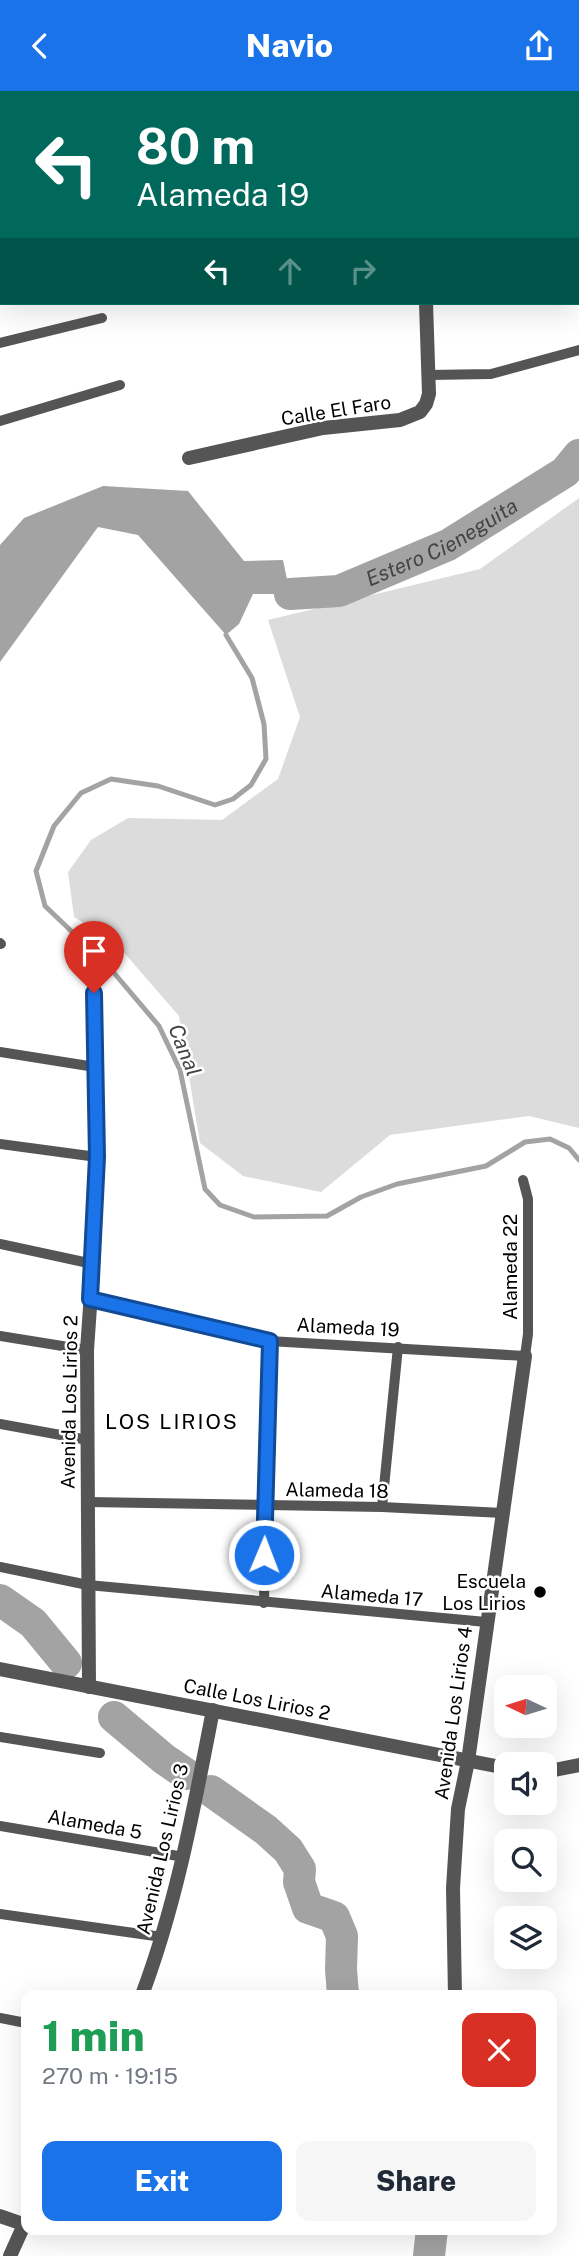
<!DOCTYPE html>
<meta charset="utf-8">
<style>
body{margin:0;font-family:"Public Sans",sans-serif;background:#f6f6f7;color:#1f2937;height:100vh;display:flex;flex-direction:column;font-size:26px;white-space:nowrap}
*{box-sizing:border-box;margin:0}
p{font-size:23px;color:#747a83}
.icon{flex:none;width:38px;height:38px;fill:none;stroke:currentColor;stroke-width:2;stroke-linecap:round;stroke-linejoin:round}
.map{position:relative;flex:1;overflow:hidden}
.side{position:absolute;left:21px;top:1899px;width:536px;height:245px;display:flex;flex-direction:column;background:#fff;border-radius:14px;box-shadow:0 7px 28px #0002}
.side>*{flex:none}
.banner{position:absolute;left:0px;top:0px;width:579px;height:214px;box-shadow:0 7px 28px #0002;background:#00695c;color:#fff;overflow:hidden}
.needle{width:46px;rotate:274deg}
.tools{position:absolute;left:494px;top:1584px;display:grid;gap:14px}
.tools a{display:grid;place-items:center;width:63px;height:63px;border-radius:14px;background:#fff;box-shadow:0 7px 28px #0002;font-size:35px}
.pin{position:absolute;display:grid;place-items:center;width:60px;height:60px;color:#fff;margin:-72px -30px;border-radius:50% 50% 50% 0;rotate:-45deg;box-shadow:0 0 7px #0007}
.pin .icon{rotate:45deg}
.me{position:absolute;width:77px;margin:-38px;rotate:1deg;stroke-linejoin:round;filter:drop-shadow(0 0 5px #0008)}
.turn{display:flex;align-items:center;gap:24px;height:147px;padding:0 21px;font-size:32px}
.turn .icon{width:91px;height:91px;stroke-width:2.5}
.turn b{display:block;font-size:49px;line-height:60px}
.lanes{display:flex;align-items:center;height:66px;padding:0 21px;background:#0003;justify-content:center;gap:35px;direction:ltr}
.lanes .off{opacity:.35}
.round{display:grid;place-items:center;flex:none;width:74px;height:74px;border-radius:14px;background:#f6f6f7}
.summary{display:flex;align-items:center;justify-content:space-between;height:119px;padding:0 21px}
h1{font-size:42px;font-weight:800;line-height:52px;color:#1e9e55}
.button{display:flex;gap:14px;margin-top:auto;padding:14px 21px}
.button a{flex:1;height:80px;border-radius:14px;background:#1a73e8;color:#fff;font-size:28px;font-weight:800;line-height:80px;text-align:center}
.button a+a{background:#f6f6f7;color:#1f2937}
header{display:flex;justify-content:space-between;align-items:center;height:91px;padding:0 21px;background:#1a73e8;color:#fff;font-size:32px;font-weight:800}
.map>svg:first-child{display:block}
.green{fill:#dcdcdc}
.water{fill:#a3a3a3}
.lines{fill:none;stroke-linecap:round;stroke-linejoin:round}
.stream{stroke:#a3a3a3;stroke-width:5}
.river{stroke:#a3a3a3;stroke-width:32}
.service{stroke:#555;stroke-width:10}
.minor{stroke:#555;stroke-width:14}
.route-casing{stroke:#114b97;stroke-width:18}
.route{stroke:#1a73e8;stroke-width:12}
.poi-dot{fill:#000;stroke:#fff;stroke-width:2.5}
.labels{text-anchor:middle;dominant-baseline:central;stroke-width:5;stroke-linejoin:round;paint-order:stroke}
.street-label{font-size:19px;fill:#000;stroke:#fff}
.poi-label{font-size:19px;fill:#000;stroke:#fff;text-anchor:end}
.water-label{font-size:21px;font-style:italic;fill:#444;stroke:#fff}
.neighbourhood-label{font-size:21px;letter-spacing:2px;fill:#000;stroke:#fff}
</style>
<header><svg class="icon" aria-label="back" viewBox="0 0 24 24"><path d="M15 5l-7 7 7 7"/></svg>Navio<svg class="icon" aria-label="share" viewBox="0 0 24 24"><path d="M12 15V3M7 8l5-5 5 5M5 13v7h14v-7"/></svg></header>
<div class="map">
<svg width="579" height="2165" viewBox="0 0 579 2165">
<rect width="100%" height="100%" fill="#fff"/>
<polygon class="green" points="579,407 579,1037 529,1025 390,1044 321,1101 243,1085 200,1052 179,925 114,850 74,826 68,781 91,749 128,727 222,729 278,688 300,626 268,529 480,478"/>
<polygon class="water" points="103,395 188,400 244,470 283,469 290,503 253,503 239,533 226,544 138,444 98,436 0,571 0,454 24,427"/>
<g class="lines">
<polyline class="stream" points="226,544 252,587 264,633 266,668 251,694 233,708 215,714 158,695 111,688 81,702 54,735 36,780 45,815 109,876 159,935 180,979 205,1098 220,1114 254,1126 327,1125 361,1106 397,1093 486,1075 525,1051 550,1048 569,1057 579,1069"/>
<g class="river">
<path id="s1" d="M290 503 339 500 448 454 565 381 579 364"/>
<polyline points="0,1509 33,1532 66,1572"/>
<polyline points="114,1626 164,1668 186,1683"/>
<polyline points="211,1700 266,1739 288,1759 300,1778 299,1791 308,1817 334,1826 342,1845 341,1878 343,1904"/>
<polyline points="429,2165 432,2138"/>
</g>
<g class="service">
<polyline points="0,252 102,227"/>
<polyline points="428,284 491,283 579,259"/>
<polyline points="0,330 120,294"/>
<polyline points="0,852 1,853"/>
<polyline points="0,961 95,976"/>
<polyline points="0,1053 97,1066"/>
<polyline points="0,1153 93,1173"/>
<polyline points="90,1207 269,1250 525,1265 528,1243 528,1108 523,1089"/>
<polyline points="0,1245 87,1259"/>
<polyline points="0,1333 88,1349"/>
<polyline points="88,1411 382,1416 503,1422"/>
<polyline points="382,1416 398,1256"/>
<polyline points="0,1476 88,1494 486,1531"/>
<polyline points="264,1512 269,1250"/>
<polyline points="0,1646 100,1662"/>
<polyline points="0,1735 184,1766"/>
<polyline points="0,1823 162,1846"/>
<polyline points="0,1927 26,1932"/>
</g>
<g class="minor">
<polyline points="422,0 422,2"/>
<polyline points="38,2 54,0"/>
<polyline points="0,6 2,6"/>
<polyline points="578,91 579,90"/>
<polyline points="0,150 2,150"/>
<polyline points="189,367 323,337 400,329 420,321 426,313 429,303 426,212"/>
<polyline points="0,1578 506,1677"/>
<polyline points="89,1596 87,1259 93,1173 97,1066 94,902"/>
<polyline points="544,1681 579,1674"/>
<path d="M142 1904C177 1811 194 1716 213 1619"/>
<polyline points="455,1904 453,1797 458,1718 468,1670 525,1265"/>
<polyline points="0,2125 26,2134"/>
<polyline points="10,2165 24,2134"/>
</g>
</g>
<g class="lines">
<defs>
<polyline id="route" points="94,902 97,1066 90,1208 270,1250 264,1464"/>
</defs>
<use href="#route" class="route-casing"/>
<use href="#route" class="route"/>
</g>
<circle class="poi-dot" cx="540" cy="1501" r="7"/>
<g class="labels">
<g class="street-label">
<text transform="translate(336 319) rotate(-9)">Calle El Faro</text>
<text transform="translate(510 1176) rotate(-90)">Alameda 22</text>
<text transform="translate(348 1236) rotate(3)">Alameda 19</text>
<text transform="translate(69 1311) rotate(-89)">Avenida Los Lirios 2</text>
<text transform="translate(337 1399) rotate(1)">Alameda 18</text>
<text transform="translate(372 1504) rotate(5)">Alameda 17</text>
<text transform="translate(257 1608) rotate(11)">Calle Los Lirios 2</text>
<text transform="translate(453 1622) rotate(-82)">Avenida Los Lirios 4</text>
<text transform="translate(95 1733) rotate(10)">Alameda 5</text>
<text transform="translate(162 1758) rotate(-77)">Avenida Los Lirios 3</text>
</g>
<g class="poi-label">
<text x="526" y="1490">Escuela<tspan x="526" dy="22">Los Lirios</tspan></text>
</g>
<g class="water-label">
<text stroke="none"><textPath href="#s1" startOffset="163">Estero Cieneguita</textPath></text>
<text transform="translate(185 959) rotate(68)">Canal</text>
</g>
<g class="neighbourhood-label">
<text x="172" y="1330">LOS LIRIOS</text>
</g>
</g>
</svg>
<div class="tools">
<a><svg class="needle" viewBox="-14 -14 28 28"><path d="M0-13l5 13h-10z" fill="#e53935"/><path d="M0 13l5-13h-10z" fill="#747a83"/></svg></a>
<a><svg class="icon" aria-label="sound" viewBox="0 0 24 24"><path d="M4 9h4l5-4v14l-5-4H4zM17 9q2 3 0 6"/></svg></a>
<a><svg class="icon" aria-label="search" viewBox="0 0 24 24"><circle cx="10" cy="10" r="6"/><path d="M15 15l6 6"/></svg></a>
<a><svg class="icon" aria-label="layers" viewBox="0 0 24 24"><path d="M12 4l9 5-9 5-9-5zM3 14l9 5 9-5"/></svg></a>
</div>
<div class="pin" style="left:94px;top:902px;background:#d93025"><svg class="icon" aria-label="arrive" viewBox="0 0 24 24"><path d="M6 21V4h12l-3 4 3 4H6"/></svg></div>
<svg class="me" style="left:264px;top:1464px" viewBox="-20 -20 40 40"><circle r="17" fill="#1a73e8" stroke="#fff" stroke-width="3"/><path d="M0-11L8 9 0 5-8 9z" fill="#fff"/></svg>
<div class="banner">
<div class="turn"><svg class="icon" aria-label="left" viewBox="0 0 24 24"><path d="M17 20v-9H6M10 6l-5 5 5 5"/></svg><div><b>80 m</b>Alameda 19</div></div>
<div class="lanes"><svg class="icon" aria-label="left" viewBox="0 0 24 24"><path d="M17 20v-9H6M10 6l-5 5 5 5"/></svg><svg class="icon off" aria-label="ahead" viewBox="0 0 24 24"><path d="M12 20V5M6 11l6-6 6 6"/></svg><svg class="icon off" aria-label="right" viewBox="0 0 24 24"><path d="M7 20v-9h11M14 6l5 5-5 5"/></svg></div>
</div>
<section class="side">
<div class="summary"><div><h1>1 min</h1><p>270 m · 19:15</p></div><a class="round" style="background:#d93025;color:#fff"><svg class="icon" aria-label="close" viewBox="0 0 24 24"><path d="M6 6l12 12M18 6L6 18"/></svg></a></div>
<div class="button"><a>Exit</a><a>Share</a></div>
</section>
</div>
